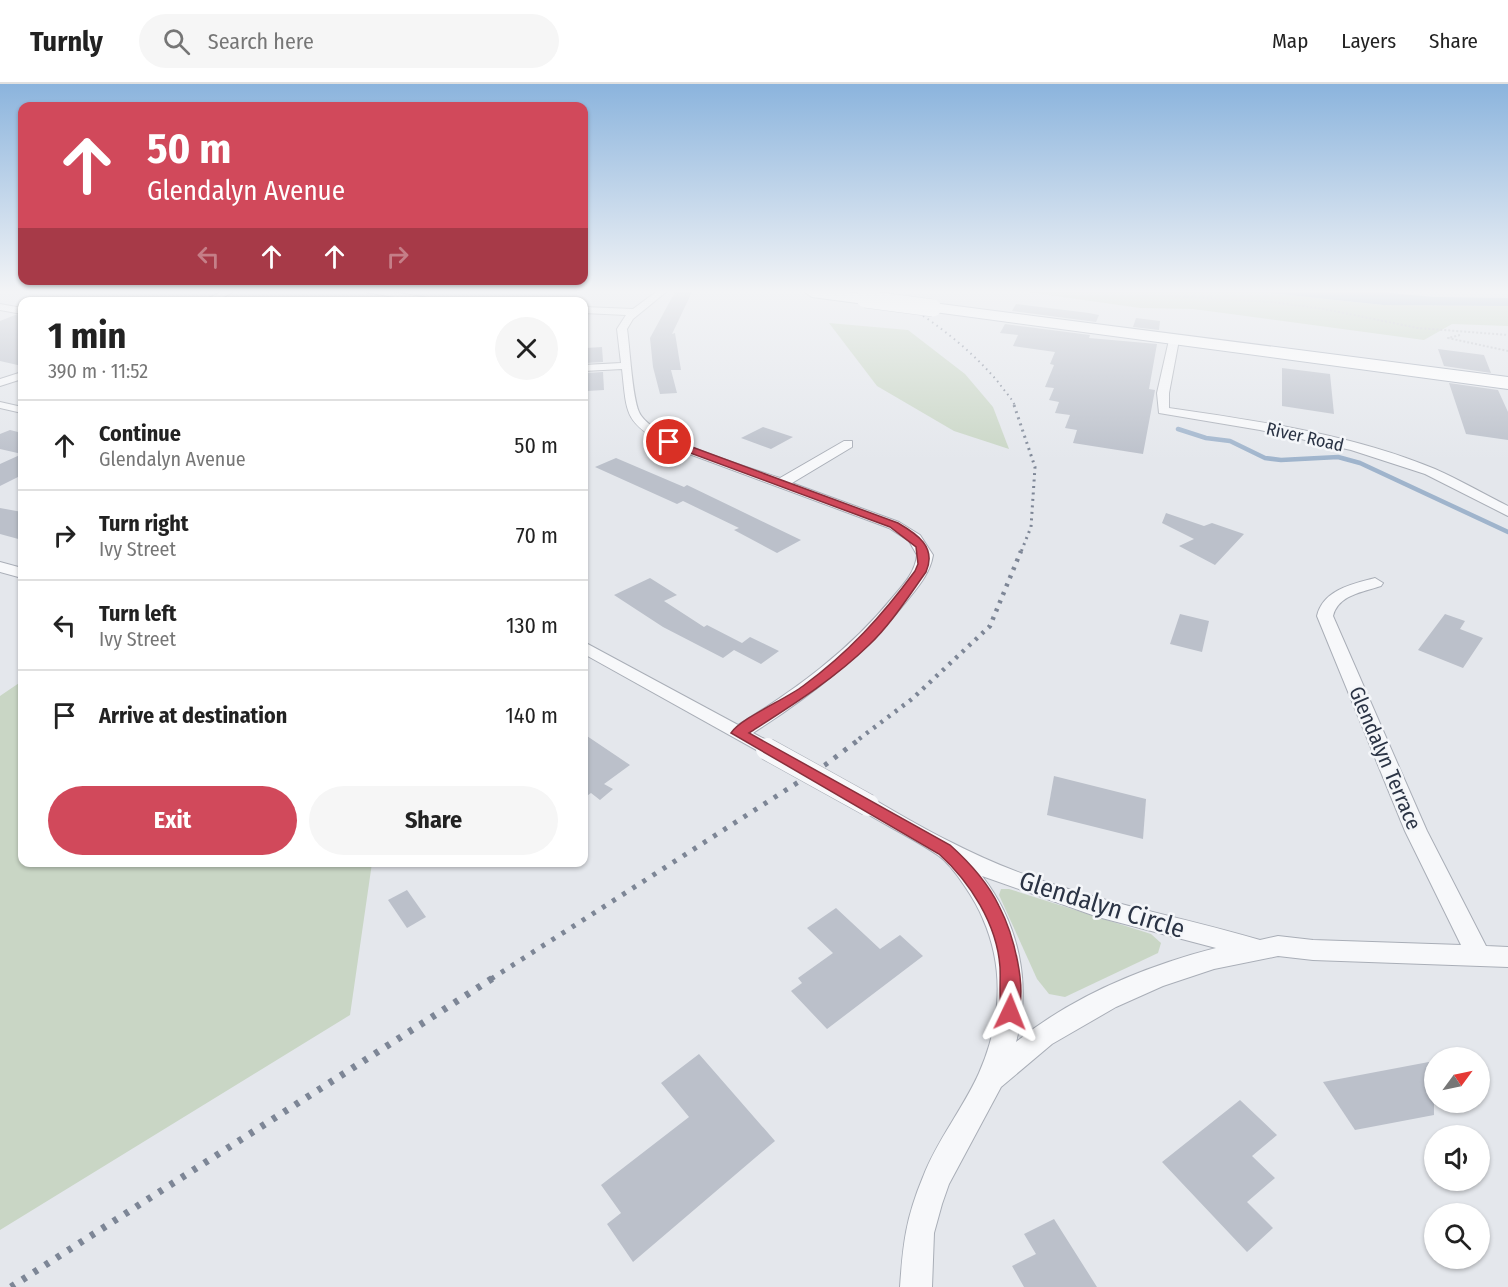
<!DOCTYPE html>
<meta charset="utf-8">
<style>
body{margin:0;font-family:"Fira Sans Condensed",sans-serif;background:#f6f6f6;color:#222;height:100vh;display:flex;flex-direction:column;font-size:22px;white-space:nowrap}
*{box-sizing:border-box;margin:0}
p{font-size:20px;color:#767676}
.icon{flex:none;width:33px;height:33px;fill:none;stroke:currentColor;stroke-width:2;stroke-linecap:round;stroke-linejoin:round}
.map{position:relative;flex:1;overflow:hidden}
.details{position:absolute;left:18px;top:213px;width:570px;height:570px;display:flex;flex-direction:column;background:#fff;border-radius:12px;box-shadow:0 2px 4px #0004}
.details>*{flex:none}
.top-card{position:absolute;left:18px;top:18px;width:570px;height:183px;border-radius:12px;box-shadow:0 2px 4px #0004;background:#d1495b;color:#fff;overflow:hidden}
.needle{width:39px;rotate:57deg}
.tools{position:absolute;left:1424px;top:963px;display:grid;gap:12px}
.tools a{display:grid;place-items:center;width:66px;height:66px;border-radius:50%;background:#fff;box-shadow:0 2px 4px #0004;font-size:30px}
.pin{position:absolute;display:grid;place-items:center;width:51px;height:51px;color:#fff;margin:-26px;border:3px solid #fff;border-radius:50%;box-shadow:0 2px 6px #0007}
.me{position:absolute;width:66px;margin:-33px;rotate:2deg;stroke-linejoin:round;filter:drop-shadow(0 0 4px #0008)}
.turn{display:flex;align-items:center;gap:21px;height:126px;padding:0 30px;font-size:27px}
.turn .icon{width:78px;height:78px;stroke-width:2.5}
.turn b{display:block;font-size:42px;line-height:51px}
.lanes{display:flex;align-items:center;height:57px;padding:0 30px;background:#0003;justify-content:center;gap:30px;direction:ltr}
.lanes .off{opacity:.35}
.round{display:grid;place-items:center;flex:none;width:63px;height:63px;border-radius:32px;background:#f6f6f6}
.overview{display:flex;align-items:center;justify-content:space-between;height:102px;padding:0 30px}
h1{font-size:36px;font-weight:700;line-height:45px}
.cta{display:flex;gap:12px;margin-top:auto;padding:12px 30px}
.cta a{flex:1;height:69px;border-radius:36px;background:#d1495b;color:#fff;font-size:24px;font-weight:700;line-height:69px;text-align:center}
.cta a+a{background:#f6f6f6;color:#222}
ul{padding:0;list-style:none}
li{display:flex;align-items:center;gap:18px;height:90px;padding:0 30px;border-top:2px solid #e0e0e0}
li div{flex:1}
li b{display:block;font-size:22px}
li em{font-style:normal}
header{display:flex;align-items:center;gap:36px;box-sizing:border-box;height:84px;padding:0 30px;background:#fff;border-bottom:2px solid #e0e0e0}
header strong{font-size:28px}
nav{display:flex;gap:33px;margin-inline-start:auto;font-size:21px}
.search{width:420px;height:54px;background:#f6f6f6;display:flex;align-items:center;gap:15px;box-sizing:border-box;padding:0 21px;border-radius:33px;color:#767676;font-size:22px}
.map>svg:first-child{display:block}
.green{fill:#c9d6c5}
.water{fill:#9fb4cc}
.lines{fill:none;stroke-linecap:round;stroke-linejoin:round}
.stream{stroke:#9fb4cc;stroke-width:4.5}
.building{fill:#bbc0ca}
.street-casing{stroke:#a9aeb7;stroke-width:2}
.primary-casing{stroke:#a3abb8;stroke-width:2}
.path{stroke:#c2c5cb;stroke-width:2;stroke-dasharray:2 2;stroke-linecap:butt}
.street{fill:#f7f8fa;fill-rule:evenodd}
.primary{fill:#fff;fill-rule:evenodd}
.rail-far4{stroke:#7d8696;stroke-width:2;stroke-dasharray:1.5 4;stroke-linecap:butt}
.rail-far3{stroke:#7d8696;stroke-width:3;stroke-dasharray:2 4.5;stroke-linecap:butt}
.rail-far2{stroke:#7d8696;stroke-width:4.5;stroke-dasharray:3 6;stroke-linecap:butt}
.rail-far1{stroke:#7d8696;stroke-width:5;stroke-dasharray:4 8;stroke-linecap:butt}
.rail{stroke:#7d8696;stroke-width:7;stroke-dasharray:4.5 9;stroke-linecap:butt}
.street-bridge-casing{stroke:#a9aeb7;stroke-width:23;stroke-linecap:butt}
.primary-bridge-casing{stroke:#a3abb8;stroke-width:18;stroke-linecap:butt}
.street-bridge{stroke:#f7f8fa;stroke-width:22}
.primary-bridge{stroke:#fff;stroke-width:17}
.route{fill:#d1495b;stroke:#882f3b;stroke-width:1.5}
.labels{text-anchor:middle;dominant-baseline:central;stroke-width:5;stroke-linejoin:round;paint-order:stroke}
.far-street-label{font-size:18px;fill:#2b3445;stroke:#f4f6f9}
.street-label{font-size:21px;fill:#2b3445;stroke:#f4f6f9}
.near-street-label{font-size:26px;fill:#2b3445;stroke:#f4f6f9}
</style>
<header>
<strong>Turnly</strong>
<div class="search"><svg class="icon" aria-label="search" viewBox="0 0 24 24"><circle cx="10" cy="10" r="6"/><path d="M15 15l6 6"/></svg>Search here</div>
<nav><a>Map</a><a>Layers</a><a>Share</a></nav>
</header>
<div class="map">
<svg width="1508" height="1203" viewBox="0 0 1508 1203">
<rect width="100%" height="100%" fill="#e4e7ec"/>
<g class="green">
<polygon points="1027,208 1260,208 1383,221 1508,222 1508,242 1452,240 1424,256 1193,225 1140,224"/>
<polygon points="829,239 908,246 965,290 993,323 1009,365 954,347 877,302"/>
<polygon points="22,597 22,778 372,779 350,931 0,1146 0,612"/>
<polygon points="1001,805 1009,805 1151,850 1161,859 1158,869 1065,913 1049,910 1037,895 999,811"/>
</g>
<polygon class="water" points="1260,208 1380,208 1434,213 1508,214 1508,222 1383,221"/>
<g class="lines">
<polyline class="stream" points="1178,345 1206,354 1230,357 1265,374 1281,376 1338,373 1360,379 1508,448"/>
</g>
<g class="building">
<polygon points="675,208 692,208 672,250 675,249 681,286 671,286 677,309 660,310 653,283 650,254"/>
<polygon points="1016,220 1089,229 1099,231 1096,238 1012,227"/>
<polygon points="15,231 22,232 22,282 0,277 0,237"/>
<polygon points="1136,234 1160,237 1159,246 1133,243"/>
<polygon points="1005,240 1090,251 1089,254 1157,260 1149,305 1155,306 1143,370 1073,359 1077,346 1065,344 1070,331 1055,329 1059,318 1049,316 1054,304 1045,303 1054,281 1050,280 1055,268 1013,262 1018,251 1000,249"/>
<polygon points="602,263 603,278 586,279 585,264"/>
<polygon points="1438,265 1484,271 1491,289 1444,282"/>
<polygon points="1282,284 1330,290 1334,330 1282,322"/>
<polygon points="603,288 604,306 587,307 586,289"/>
<polygon points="1449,299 1498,306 1508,328 1508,356 1466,350"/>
<polygon points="763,343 793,353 771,365 741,354"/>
<polygon points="10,346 22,349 22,391 0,402 0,380 22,370 0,365 0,350"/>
<polygon points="616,374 684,403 687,401 801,456 777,469 734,446 739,444 683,417 677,420 595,383"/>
<polygon points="0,424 22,428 22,456 0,450"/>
<polygon points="1166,429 1204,442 1212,439 1244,450 1215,481 1179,462 1194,455 1162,439"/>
<polygon points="650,494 677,511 664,517 704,543 707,541 742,559 750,553 779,567 761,580 734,566 723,574 663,543 614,511"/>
<polygon points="1180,530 1209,537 1202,568 1170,560"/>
<polygon points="1445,530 1465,537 1460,545 1483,554 1463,584 1418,566"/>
<polygon points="584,650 630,681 604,700 613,705 600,716 591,709 584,714"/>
<polygon points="1054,692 1146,715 1143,755 1047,731"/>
<polygon points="407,806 426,833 407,844 388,816"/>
<polygon points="836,824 880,865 900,851 923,872 827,945 791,907 802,899 798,894 833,869 807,844"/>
<polygon points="699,970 775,1057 633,1178 607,1140 621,1129 601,1101 689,1033 661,999"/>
<polygon points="1434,977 1434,1031 1355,1046 1323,998"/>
<polygon points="1240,1016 1277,1051 1252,1072 1275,1094 1247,1118 1273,1144 1247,1168 1162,1078"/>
<polygon points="1054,1135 1097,1203 1024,1203 1012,1182 1036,1170 1024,1150"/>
</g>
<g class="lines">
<defs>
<g id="street">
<polygon points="221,208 233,208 214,218 201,218"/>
<polygon points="365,208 392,208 453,218 423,218"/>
<path d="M656 208H666L633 235 627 245C630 265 632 312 639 328 650 355 751 384 780 394L844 357H852V363L792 399 899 438 920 451 933 471C930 490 917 504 906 518 863 572 810 612 753 649L774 660 777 665 774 670 767 672 584 570V558L738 641C795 606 849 567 892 514 903 501 915 489 917 471L909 457 889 444 665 361C624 337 627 330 622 285L584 287V281L621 279 617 245 626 231 584 229V223L633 225Z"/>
<polygon points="0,220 22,224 22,230 0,226"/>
<path d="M1174 253 1179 256 1169 309V324C1258 337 1351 350 1435 385 1460 396 1484 410 1508 422V432L1425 390 1351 366 1260 346 1159 329 1157 309 1169 256Z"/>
<polygon points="22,288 22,295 0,302 0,295"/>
<polygon points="0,318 22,323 22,329 0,324"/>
<polygon points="0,478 22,484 22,494 0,488"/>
<path d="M1375 494 1383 499 1381 502C1363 508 1338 511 1333 532L1427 747 1486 862 1508 863V883L1313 876 1278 872 1214 885 1163 902 1116 923 1052 960 1001 1003 949 1100 942 1120 934 1149 932 1203H900C903 1159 906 1134 923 1093 937 1056 963 1025 979 989 1001 939 1005 885 983 835 976 817 954 783 939 772 915 755 886 742 861 726L858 721 861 716 868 713 875 716C924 745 973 772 1026 791 1103 819 1182 833 1260 856L1278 852 1313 856 1461 861 1405 747 1317 532C1323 506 1352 500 1375 494ZM982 792 1098 833 1216 864C1146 882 1073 912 1016 958 1032 901 1019 839 982 792Z"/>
</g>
<g id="primary">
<polygon points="805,208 848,208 870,212 873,215 865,220 812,213"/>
<polygon points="933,219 1508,293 1508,305 927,227 925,224"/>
</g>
</defs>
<use href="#street" class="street-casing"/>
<use href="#primary" class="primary-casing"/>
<g class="path">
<polyline points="1099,208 1272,218 1324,225 1418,244 1508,251"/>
<polyline points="1460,251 1448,254 1508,267"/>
</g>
<use href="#street" class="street"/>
<use href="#primary" class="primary"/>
<path class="rail-far4" d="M886 208C929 234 967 261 999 299 1004 307 1012 314 1015 322"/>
<polyline class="rail-far3" points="1014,321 1035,383 1031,443 1021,468"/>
<polyline class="rail-far2" points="859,655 912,615 990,542 1021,467"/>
<polyline class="rail-far1" points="491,895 825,681 861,654"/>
<polyline class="rail" points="11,1203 493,894"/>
<defs>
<polyline id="street-bridge" points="767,665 868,721"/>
<polyline id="primary-bridge" points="865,215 933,224"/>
</defs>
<use href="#street-bridge" class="street-bridge-casing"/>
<use href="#primary-bridge" class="primary-bridge-casing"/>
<use href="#street-bridge" class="street-bridge"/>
<use href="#primary-bridge" class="primary-bridge"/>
</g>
<linearGradient id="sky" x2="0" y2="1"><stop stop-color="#8bb4dd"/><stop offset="0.55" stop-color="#f3f4f6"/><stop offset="1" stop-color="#f3f4f6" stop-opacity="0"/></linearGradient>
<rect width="1508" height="377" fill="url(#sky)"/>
<path class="route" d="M666 356H673L898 439C917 450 937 463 926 488 908 513 891 540 869 561 833 596 791 622 749 649L950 761C969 778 988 799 999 822 1013 849 1029 906 1016 934L1010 937 1003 934C998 923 1001 897 1000 883 997 840 970 798 939 770L731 649C741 634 786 615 803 602 848 569 882 532 915 487L918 480 916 463 890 443 666 360Z"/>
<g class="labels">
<g class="far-street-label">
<text transform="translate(1305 353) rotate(13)">River Road</text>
</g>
<g class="street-label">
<text transform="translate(1385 674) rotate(67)">Glendalyn Terrace</text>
</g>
<g class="near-street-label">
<text transform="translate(1102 821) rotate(17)">Glendalyn Circle</text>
</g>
</g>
</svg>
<div class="tools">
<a><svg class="needle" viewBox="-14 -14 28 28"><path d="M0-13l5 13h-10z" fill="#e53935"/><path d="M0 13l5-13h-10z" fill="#767676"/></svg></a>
<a><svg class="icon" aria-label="sound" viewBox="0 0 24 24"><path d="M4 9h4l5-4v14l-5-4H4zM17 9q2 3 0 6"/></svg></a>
<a><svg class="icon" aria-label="search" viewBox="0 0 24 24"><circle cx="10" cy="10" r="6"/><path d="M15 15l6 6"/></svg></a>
</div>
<div class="pin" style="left:669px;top:358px;background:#d93025"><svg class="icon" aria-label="arrive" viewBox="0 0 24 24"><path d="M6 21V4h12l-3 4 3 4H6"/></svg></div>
<svg class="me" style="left:1010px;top:928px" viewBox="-20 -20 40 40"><path d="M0-17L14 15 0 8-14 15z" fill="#d1495b" stroke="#fff" stroke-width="4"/></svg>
<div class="top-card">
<div class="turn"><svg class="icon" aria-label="ahead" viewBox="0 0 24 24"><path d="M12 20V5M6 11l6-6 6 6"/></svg><div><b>50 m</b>Glendalyn Avenue</div></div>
<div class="lanes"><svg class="icon off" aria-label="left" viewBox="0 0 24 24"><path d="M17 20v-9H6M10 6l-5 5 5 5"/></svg><svg class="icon" aria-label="ahead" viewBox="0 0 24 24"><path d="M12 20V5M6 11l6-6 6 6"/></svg><svg class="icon" aria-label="ahead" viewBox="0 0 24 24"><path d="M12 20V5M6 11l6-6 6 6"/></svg><svg class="icon off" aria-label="right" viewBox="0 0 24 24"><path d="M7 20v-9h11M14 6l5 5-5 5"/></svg></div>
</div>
<section class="details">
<div class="overview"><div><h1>1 min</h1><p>390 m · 11:52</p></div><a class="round"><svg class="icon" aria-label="close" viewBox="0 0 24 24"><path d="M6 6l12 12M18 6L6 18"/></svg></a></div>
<ul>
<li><svg class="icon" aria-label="ahead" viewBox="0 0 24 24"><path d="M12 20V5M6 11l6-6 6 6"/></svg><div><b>Continue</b><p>Glendalyn Avenue</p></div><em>50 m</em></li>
<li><svg class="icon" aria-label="right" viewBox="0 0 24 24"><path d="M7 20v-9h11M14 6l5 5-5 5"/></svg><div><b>Turn right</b><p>Ivy Street</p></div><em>70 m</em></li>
<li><svg class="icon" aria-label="left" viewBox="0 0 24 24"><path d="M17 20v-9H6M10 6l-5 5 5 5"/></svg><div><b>Turn left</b><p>Ivy Street</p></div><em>130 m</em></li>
<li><svg class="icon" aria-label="arrive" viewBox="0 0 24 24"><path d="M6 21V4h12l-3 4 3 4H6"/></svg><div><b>Arrive at destination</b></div><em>140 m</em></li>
</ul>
<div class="cta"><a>Exit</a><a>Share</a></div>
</section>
</div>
